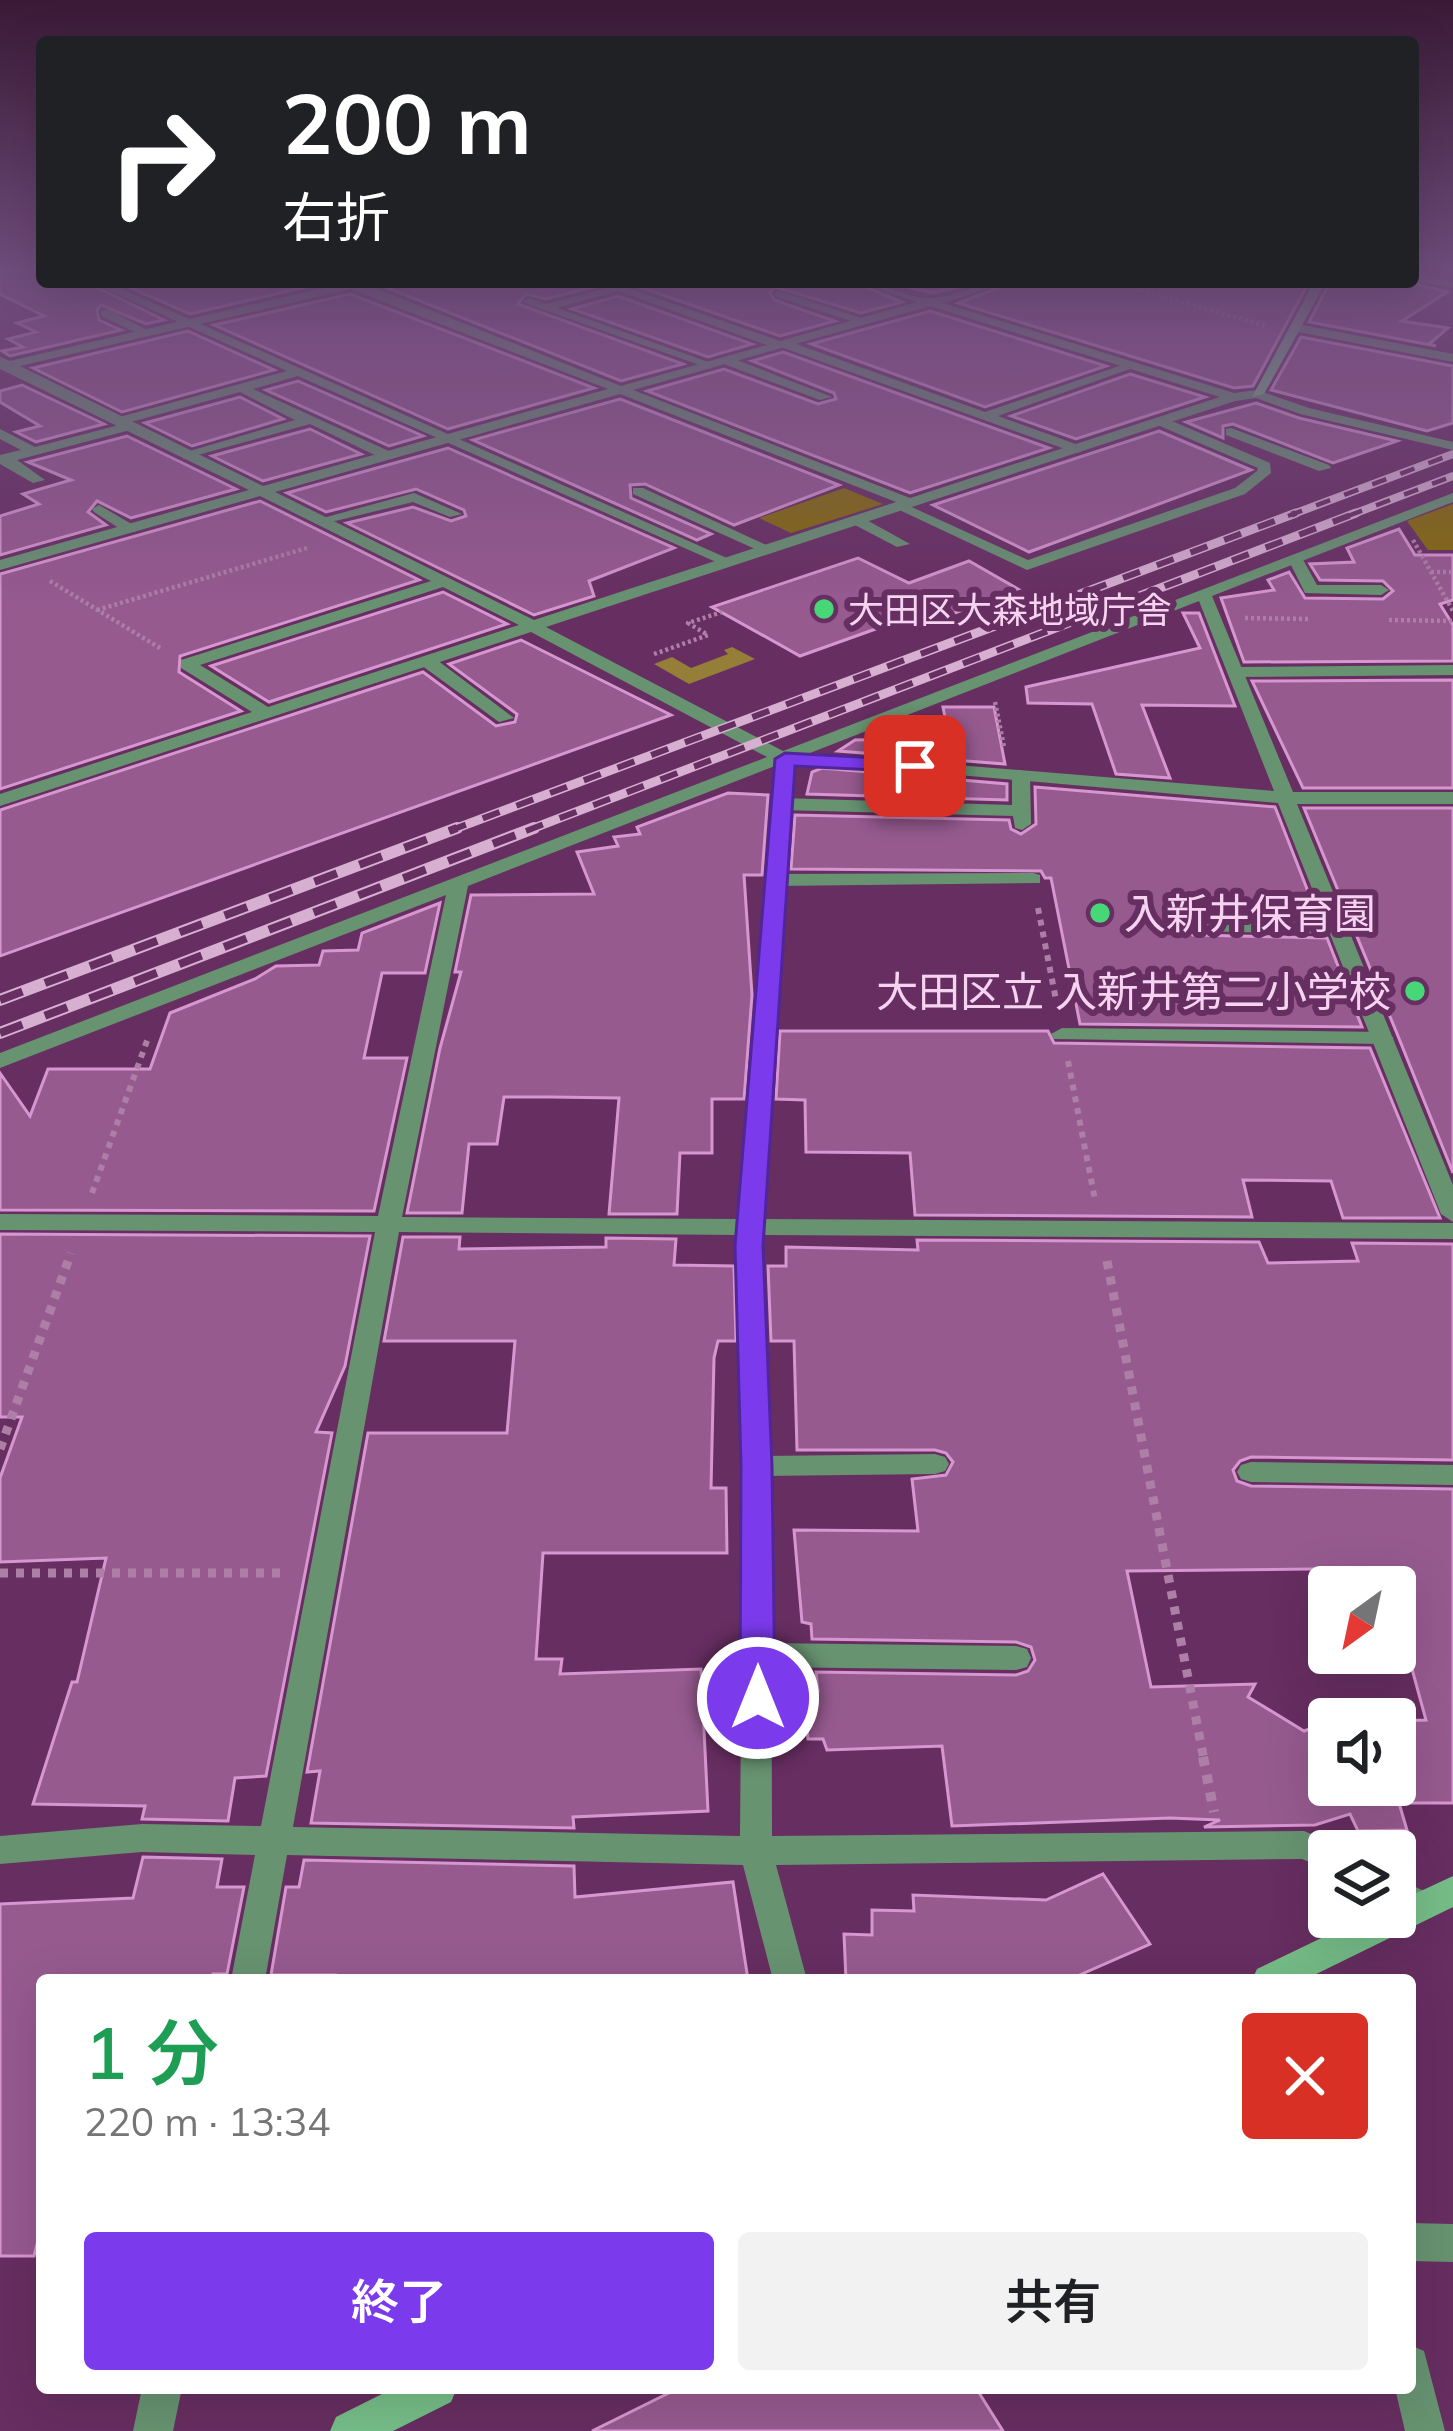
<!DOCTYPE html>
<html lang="ja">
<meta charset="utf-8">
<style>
body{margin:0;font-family:Mulish,"Noto Sans JP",sans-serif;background:#f2f2f2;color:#202124;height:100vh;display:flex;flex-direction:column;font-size:45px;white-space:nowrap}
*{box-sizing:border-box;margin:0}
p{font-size:39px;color:#757577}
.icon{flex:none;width:66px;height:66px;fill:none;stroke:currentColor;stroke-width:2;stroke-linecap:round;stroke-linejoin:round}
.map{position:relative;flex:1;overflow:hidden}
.panel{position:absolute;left:36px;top:1974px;width:1380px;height:420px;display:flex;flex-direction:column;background:#fff;border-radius:12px;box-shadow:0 12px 48px #0002}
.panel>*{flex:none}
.hud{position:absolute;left:36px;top:36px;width:1383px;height:252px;border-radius:12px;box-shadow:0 12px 48px #0002;background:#202124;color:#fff;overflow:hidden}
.needle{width:78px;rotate:213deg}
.buttons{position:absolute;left:1308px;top:1566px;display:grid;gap:24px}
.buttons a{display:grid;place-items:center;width:108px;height:108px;border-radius:12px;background:#fff;box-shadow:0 12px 48px #0002;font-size:60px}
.pin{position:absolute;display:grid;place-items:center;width:102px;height:102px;color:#fff;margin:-51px;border-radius:24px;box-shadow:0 6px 18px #0006}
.me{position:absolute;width:132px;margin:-66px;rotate:0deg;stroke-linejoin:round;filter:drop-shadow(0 0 9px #0008)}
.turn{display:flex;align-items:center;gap:42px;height:252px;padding:0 48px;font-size:54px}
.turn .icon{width:156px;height:156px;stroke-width:2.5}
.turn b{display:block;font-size:84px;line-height:102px}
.round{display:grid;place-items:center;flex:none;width:126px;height:126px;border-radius:12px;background:#f2f2f2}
.headline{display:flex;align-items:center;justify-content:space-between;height:204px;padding:0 48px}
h1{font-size:72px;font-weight:600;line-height:90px;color:#1e9e55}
.cta{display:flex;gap:24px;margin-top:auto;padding:24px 48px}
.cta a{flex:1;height:138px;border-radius:12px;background:#7c3aed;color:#fff;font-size:48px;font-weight:600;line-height:138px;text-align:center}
.cta a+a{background:#f2f2f2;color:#202124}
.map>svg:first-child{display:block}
.green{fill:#856b08}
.forest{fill:#947e38}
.building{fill:#965a8f;stroke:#d796cf;stroke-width:3;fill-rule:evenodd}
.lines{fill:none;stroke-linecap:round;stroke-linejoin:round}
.path-far3{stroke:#ad7fa7;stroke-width:4.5;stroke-dasharray:3 3;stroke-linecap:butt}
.path-far2{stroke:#ad7fa7;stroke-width:6;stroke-dasharray:6 6;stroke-linecap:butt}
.path-far1{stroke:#ad7fa7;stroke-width:9;stroke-dasharray:8 8;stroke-linecap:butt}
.path{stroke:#ad7fa7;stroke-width:10;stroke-dasharray:9 9;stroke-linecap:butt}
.lane{fill:#679371;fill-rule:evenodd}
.street{fill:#679371;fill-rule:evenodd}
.secondary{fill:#76bd88;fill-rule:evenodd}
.rail-far2-casing{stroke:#d6afd1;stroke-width:8}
.rail-far1-casing{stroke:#d6afd1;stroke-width:9}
.rail-casing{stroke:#d6afd1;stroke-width:12}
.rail-far2{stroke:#672e61;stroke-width:4.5;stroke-dasharray:15;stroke-linecap:butt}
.rail-far1{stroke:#672e61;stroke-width:6;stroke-dasharray:18;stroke-linecap:butt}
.rail{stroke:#672e61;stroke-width:8;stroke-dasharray:24;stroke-linecap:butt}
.route{fill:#7c3aed;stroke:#51269a;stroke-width:3}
.poi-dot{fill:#47d779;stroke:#672e61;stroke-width:4.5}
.labels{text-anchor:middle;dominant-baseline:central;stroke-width:12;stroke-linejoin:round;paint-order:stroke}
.far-poi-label{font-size:36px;fill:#f6d4f1;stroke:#672e61;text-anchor:start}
.poi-label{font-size:42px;fill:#f6d4f1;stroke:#672e61;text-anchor:start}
</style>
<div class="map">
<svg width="1453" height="2431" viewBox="0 0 1453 2431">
<rect width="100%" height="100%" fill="#672e61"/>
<g class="green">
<polygon points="844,488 883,504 791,533 759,518"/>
<polygon points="1453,504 1453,550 1428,550 1407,521"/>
</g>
<polygon class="forest" points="732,647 755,659 689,684 654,664 672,657 691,668 728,654 724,650"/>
<g class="building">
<polygon points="0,270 42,270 42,282 86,282 164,320 146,324 101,305 97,310 99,320 121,330 10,356 2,351 23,347 8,339 36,332 17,323 44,316 0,294"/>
<polygon points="117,282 305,282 314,285 190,314"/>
<polygon points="394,282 590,282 594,287 546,299 526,294 518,304 683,364 621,381 380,285"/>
<polygon points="625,282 854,282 902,302 861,313 775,287 770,292 774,300 835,321 780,336"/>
<polygon points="884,282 980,282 933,293"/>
<polygon points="1013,282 1309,282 1253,386 1234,388 958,303"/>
<polygon points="1330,282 1409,282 1447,292 1402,321 1448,328 1429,344 1436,346 1309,322"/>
<polygon points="350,294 594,388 448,429 214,325"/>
<polygon points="618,296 752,344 708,357 572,309"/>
<polygon points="930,311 1106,366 985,407 811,344"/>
<polygon points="188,331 274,370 122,412 33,368"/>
<polygon points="1301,337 1453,366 1453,423 1427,431 1271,390"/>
<polygon points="783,352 1049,448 910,493 647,391 724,369 818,404 836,399 834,393 752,361"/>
<polygon points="1130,374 1205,397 1076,439 1011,416"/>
<polygon points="298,381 423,436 389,446 266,390"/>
<polygon points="22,385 104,424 36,442 16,432 40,426 0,402 0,391"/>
<polygon points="240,397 283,419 192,446 145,423"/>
<polygon points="620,399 839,485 734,525 645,484 630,485 631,498 711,534 697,540 473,440"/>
<polygon points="1256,403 1299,418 1397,441 1333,463 1233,424 1223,426 1223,438 1186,422"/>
<polygon points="310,429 361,454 263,481 212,456"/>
<polygon points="1159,431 1251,470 1029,552 933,505"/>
<polygon points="127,436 236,489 131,518 97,501 88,512 106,525 0,555 0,516 39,504 23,494 71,480 28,462"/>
<polygon points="448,448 674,548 589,581 594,596 534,615 347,523 413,507 451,521 466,516 464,510 416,489 326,512 287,493"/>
<polygon points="260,501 419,580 180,656 179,672 241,711 0,789 0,574"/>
<polygon points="1399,529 1415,555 1453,555 1453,600 1440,604 1453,625 1453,661 1244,662 1221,598 1274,590 1268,580 1289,572 1305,598 1383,599 1393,591 1383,581 1320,580 1310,564 1354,562 1347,548"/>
<polygon points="858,558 909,583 969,561 1018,589 939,619 926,611 800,656 712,607"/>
<polygon points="443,592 507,624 269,702 211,666"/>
<polygon points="1183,613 1199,613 1235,706 1142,705 1170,778 1116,774 1092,704 1028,703 1026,687 1200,648"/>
<polygon points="521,640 671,715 0,956 0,810 423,672 496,726 515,722 517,714 449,664"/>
<polygon points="1453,680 1453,788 1303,788 1252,681"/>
<polygon points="943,707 994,707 1005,764 838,751 855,740 949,738"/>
<polygon points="822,768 1007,784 1007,800 807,794 812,772"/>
<polygon points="1035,787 1275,807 1318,917 1200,916 1189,920 1189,931 1193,935 1327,938 1362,1027 1080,1024 1051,878 1045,878 1041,871 791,869 795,815 1009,820 1011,829 1021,834 1036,824"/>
<polygon points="728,793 768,795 762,875 744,875 752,995 744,1099 712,1099 712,1153 680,1153 677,1214 609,1214 619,1098 551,1097 504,1097 497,1144 469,1144 462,1213 407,1213 440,1048 461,972 455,972 471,895 594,894 577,852 618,846 614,837 640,834 637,827"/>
<polygon points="1304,808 1453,808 1453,1173 1398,1036"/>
<polygon points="440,903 425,973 382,973 364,1058 407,1058 374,1211 0,1210 0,1073 30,1116 48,1069 150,1069 170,1013 255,979 276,966 319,965 323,951 358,950 362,933"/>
<polygon points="780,1031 1048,1031 1054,1043 1370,1048 1440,1218 1343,1218 1331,1181 1243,1180 1252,1217 915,1215 910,1153 806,1152 805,1100 776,1099"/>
<polygon points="0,1234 370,1236 345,1366 316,1432 332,1433 266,1776 235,1778 228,1821 142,1819 145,1806 33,1804 72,1682 77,1682 106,1558 0,1562 0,1478 22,1417 0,1417"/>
<polygon points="403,1237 460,1237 459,1249 606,1247 606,1238 676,1239 674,1265 734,1266 736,1341 718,1341 714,1358 711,1488 726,1488 727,1553 543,1553 536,1659 562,1659 560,1674 701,1669 708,1811 573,1817 574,1828 311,1823 320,1771 307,1772 368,1433 507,1433 515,1341 384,1341"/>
<path d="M917 1240 1259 1242 1268 1263 1358 1261 1352 1243 1453 1244V1460L1251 1457 1240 1461 1233 1470 1237 1481 1251 1486 1453 1489V1803H1399L1407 1830 1358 1831 1350 1814 1315 1825 1204 1827 1220 1820 1170 1818 952 1826 942 1746 827 1750 823 1739H808L802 1691H818L816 1672 1016 1675 1028 1671 1035 1660 1031 1647 1016 1642 812 1639 811 1624 802 1622 794 1530 918 1531 912 1479 946 1475 953 1462 946 1453 935 1450H797L794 1341H771L768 1266H786V1247L918 1250ZM1395 1568V1607L1426 1720 1395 1721V1785H1329V1722L1304 1731 1248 1697 1255 1684 1151 1687 1127 1571Z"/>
<polygon points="143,1857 222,1859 217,1887 244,1887 227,1974 213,1974 212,1980 42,1980 42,2224 34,2256 0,2256 0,1904 133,1898"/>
<polygon points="304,1860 574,1866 575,1897 733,1882 748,1980 334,1980 335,1975 271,1975 286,1887 299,1887"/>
<polygon points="1103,1874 1150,1944 1068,1980 846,1980 844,1934 872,1935 872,1910 914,1911 913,1895 1046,1900"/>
<polygon points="679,2388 976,2388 1003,2431 592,2431"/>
</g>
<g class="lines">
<g class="path-far3">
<polyline points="1112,282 1266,326"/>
<polyline points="1413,540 1453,611"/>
<polyline points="1431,572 1453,572"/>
<polyline points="50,581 160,648"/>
<polyline points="97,610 307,548"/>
<polyline points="1245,618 1308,619"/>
<polyline points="1389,620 1453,621"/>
<polyline points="654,654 708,635 688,623 722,612"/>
<polyline points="995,702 1004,747"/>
</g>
<g class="path-far2">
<polyline points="1038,908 1057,1005"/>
<polyline points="1068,1061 1095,1200"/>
<polyline points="92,1193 148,1038"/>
</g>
<g class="path-far1">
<polyline points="1107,1261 1204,1760"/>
<polyline points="0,1449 71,1253"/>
<polyline points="0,1573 288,1573"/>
</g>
<polyline class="path" points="1203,1757 1214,1812"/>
<g class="lane">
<polygon points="90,282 106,282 738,563 725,566 298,376 253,389 393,453 393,459 383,459 310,424 183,459 183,453 295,420 240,392 131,422 134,429 17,460 45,480 33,483 0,464 0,455 21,450 0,439 0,429 35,447 119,425 116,418 287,371"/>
<polygon points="618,285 622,290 557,308 711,363 711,369 522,302 528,298 546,304"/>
<polygon points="775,292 783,292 870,321 860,324 775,296"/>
<polygon points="101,310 109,310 153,333 143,336 101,316"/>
<polygon points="1292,323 1453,354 1453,362 1288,330"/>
<polygon points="785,340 985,412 1128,363 1138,366 998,416 1081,446 1081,452 1076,453 781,347"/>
<polygon points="724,358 732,358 832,397 820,400 724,364"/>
<polygon points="1155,418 1165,418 1270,463 1271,473 1245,494 1027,570 893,507 905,504 1028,560 1235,488 1257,471 1258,468 1155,424"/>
<polygon points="1231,428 1329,465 1331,468 1319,471 1226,435 1226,429"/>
<polygon points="633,488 643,488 777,550 764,553 633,494"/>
<polygon points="414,493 462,514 450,517 413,502 319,525 312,521"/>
<polygon points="99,505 135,526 135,532 125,532 94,512 92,509"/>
<polygon points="853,518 863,518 910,544 897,547 853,524"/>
<polygon points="1291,556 1301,556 1317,585 1381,585 1389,590 1381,595 1305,593 1288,559"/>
<polygon points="421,657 433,657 514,718 499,722 421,665"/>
<polygon points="1453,665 1453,675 1235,677 1227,672 1235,667"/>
<polygon points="1021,770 1030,775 1031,824 1022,830 1015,828 1013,816 781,810 772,804 781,798 1012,805 1012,775"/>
<polygon points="1033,873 1040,875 1040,883 776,886 766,880 776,874"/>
<polygon points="1200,921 1338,922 1348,928 1338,934 1193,931 1193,923"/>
<polygon points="1062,1028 1383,1032 1394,1038 1383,1044 1054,1039 1051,1034"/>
<polygon points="935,1454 945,1457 949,1464 945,1471 935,1474 757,1476 747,1473 743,1466 747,1459 757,1456"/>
<polygon points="1251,1462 1453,1465 1453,1485 1251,1482 1241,1479 1237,1472 1241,1465"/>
<polygon points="758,1643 1016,1646 1027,1649 1031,1658 1027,1667 1016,1670 758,1667 747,1664 743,1655 747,1646"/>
<polygon points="1410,2223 1453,2224 1453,2262 1410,2261"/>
<polygon points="1410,2345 1424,2351 1445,2431 1405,2431 1395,2388 1410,2388"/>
</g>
<g class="street">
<polygon points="1413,275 1453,282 1453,288 1413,281"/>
<path d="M337 282H360L621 386 767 345 594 282H611L780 341 917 302 858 282C884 282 909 300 933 298 959 296 982 282 1009 282L943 303 1234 393 1257 390 1309 408 1453 442V450L1300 414 1256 398 1235 401 546 627 783 751 1453 493V502L1212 596 1293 792H1453V804H1297L1453 1185V1222L1441 1214 1278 803 822 763 794 764 763 1219 1453 1223V1239L762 1235 771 1466 772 1836 1304 1831 1341 1846 1343 1851H1329V1870L1302 1859 776 1865 807 1980H773L743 1865 287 1855 265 1980H231L255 1855 142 1852 0 1864V1836L142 1824 261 1826 375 1232 0 1230V1214L378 1216 446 895 0 1068V1053L767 757 531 632 0 806V794L252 712 181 668V660L431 581 260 496 0 570V560L249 490 0 369V357L10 361 339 284ZM350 289 608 389 263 486 20 366ZM930 306 1220 397 910 498 633 390ZM620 394 896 502 534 620 275 492ZM443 587 519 625 268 707 200 665ZM1199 601 1274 791 810 753ZM775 766 739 1219 402 1217 468 886ZM399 1232 738 1235 743 1466 740 1836 293 1827Z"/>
<polygon points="1395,1877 1432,1895 1437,1906 1432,1917 1420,1921 1395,1909"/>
<polygon points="142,2388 182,2388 173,2431 133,2431"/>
</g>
<g class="secondary">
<polygon points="1314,282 1326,282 1264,394 1252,397"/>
<polygon points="1453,1876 1453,1907 1304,1980 1252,1980 1257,1969 1365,1917 1395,1917 1395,1903"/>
<polygon points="394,2388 457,2388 451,2402 393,2431 330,2431 336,2417"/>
</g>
<defs>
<g id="rail-far2">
<polyline points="1288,516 1453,454"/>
<polyline points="1348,516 1453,476"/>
</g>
<g id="rail-far1">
<polyline points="449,831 1296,513"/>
<polyline points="526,831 1356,513"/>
</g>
<g id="rail">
<polyline points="0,1000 457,828"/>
<polyline points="0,1033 534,828"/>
</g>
</defs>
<use href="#rail-far2" class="rail-far2-casing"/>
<use href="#rail-far1" class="rail-far1-casing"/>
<use href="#rail" class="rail-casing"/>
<use href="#rail-far2" class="rail-far2"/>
<use href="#rail-far1" class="rail-far1"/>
<use href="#rail" class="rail"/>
</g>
<linearGradient id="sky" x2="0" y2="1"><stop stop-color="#391935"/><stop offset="0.44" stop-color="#6e4c7b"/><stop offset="1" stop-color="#6e4c7b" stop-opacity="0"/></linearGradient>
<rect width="1453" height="610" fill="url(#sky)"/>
<polygon class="route" points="785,753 915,760 926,766 915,772 795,766 763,1246 772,1466 775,1698 770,1708 758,1712 746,1708 740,1698 741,1466 735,1246 775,759"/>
<g class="poi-dot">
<circle cx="824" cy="609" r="12"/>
<circle cx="1100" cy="913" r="12"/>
<circle cx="1415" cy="991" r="12"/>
</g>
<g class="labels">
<g class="far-poi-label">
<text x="848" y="609">大田区大森地域庁舎</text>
</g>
<g class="poi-label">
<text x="1124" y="913">入新井保育園</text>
<text x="1391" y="991" text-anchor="end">大田区立 入新井第二小学校</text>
</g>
</g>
</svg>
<div class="buttons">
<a><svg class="needle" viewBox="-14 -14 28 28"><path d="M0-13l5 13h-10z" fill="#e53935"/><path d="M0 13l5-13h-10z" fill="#757577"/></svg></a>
<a><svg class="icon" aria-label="sound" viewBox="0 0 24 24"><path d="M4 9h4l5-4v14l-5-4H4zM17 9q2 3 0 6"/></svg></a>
<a><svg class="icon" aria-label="layers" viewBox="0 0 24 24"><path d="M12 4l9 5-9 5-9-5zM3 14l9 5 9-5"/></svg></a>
</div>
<div class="pin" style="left:915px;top:766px;background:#d93025"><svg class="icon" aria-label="arrive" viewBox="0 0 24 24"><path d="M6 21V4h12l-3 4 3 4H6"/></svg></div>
<svg class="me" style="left:758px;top:1698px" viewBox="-20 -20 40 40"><circle r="17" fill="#7c3aed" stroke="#fff" stroke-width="3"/><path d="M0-11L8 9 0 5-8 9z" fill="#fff"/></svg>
<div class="hud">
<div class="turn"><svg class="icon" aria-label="right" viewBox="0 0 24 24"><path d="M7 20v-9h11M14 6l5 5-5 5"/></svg><div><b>200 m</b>右折</div></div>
</div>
<section class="panel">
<div class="headline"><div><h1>1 分</h1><p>220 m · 13:34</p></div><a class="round" style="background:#d93025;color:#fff"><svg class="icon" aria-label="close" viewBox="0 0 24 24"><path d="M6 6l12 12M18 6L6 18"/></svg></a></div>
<div class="cta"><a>終了</a><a>共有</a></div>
</section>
</div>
